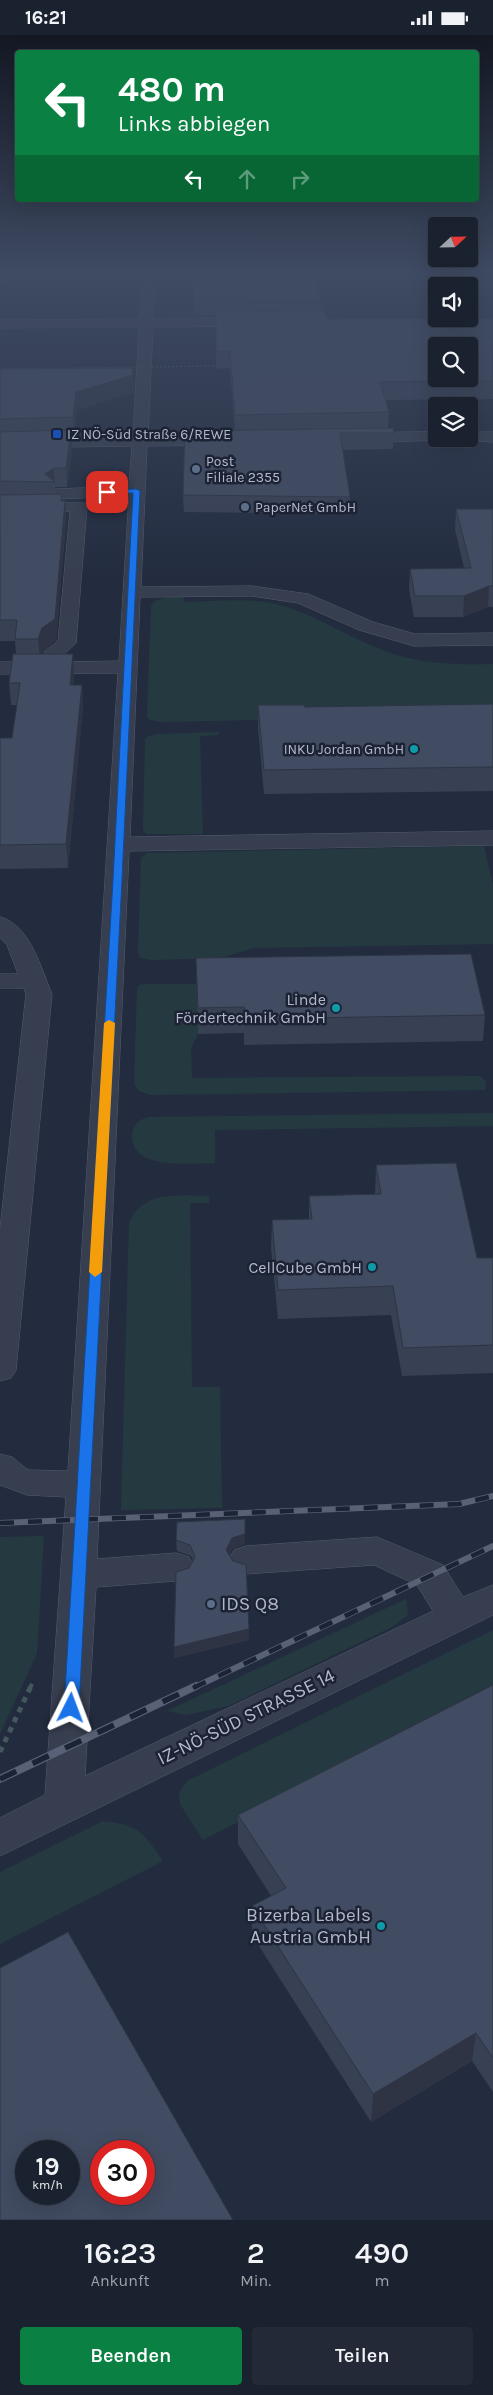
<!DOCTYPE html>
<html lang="de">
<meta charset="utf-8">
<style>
body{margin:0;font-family:Karla,sans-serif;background:#232937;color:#f1f3f6;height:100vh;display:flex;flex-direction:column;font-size:19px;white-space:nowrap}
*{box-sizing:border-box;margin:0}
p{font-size:16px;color:#9fa3aa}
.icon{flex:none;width:28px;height:28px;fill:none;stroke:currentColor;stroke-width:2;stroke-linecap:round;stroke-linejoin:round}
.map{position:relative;height:2185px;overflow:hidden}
.sheet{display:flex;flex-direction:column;background:#1a212f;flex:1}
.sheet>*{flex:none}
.guide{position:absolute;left:15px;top:15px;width:464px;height:152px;border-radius:5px;box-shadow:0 5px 20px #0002,0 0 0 1px #383e4b;background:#0b8043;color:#fff;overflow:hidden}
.needle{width:32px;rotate:68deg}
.controls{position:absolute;left:428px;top:182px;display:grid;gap:10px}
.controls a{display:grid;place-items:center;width:50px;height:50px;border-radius:5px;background:#1a212f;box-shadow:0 5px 20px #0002,0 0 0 1px #383e4b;font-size:25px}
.speed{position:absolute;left:15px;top:2105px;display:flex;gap:10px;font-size:25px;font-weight:700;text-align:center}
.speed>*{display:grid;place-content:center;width:65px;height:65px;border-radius:50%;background:#1a212f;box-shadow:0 5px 20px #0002,0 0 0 1px #383e4b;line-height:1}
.speed small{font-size:12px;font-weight:400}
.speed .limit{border:8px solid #d22;background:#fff;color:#111}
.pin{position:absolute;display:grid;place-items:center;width:42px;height:42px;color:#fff;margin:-21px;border-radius:10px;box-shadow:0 2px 8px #0006}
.me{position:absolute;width:55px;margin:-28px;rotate:3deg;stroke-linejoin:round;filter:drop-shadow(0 0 4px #0008)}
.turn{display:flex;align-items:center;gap:18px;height:105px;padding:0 20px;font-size:22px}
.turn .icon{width:65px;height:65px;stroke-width:2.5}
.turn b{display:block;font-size:35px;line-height:42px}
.lanes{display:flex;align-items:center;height:48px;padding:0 20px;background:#0003;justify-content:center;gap:25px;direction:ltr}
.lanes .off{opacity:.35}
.eta{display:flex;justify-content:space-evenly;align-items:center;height:85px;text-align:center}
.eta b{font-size:30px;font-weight:600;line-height:35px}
.action{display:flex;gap:10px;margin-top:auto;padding:10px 20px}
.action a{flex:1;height:58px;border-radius:5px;background:#0b8043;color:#fff;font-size:20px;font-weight:600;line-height:58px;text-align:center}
.action a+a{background:#232937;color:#f1f3f6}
.status{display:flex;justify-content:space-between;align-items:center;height:35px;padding:0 25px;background:#1a212f;direction:ltr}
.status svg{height:14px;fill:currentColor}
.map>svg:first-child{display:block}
.green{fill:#253a40}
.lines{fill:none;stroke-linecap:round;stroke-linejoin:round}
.minor-casing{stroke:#555c6d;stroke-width:1}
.path-far1{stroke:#43575d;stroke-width:4;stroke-dasharray:4.5 4.5;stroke-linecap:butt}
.path{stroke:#43575d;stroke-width:5;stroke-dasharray:5.5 5.5;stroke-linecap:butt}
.minor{fill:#373e4f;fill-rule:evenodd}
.rail-far1-casing{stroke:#596176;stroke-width:6}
.rail-casing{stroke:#596176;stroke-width:8}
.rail-far1{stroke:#1c2334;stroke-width:4.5;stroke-dasharray:14;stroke-linecap:butt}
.rail{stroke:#1c2334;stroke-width:5.5;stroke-dasharray:18;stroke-linecap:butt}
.path-bridge{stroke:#43575d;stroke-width:1;stroke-dasharray:2 2;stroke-linecap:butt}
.wall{fill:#384053}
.shaded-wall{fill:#2e3444}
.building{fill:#414b61;stroke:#2e3444;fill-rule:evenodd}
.route{fill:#1a73e8;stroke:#114b97}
.slow{fill:#f59e0b}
.transit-dot{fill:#1a4fb4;stroke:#1c2334;stroke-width:2}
.service-dot{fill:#5c6f8a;stroke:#1c2334;stroke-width:2}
.culture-dot{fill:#0f9aa8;stroke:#1c2334;stroke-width:2}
.labels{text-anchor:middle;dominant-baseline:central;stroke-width:5;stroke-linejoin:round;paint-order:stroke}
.far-poi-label{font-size:14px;fill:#b3b9ca;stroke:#1c2334;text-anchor:start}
.poi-label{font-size:16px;fill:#b3b9ca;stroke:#1c2334;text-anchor:end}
.near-poi-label{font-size:19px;fill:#b3b9ca;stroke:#1c2334;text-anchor:start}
.near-street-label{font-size:19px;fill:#b3b9ca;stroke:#1c2334}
</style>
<div class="status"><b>16:21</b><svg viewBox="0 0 49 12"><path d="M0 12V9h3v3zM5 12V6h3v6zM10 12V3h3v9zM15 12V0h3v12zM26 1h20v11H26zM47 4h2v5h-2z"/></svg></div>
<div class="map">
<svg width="493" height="2185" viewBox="0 0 493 2185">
<rect width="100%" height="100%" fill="#232c3f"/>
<g class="green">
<path d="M174 560H183L184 567C214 567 247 562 276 569 315 579 350 603 387 617 419 629 460 630 493 629V692L258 693V685L161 687 150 685 147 681 151 571 155 566Z"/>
<polygon points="219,697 219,700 200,701 203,799 146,799 143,794 145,704 149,701 158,699"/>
<polygon points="484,811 493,850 493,909 254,913 220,923 151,925 140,923 138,917 141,823 147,818"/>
<polygon points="148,949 197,949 198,999 191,1013 192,1043 480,1041 486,1047 485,1055 151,1060 139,1056 134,1049 137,953 140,950"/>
<path d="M493 1078V1091L215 1095V1128C192 1128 131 1136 132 1101 133 1090 137 1086 148 1082Z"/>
<path d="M209 1161V1168H190L192 1352H220L222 1473 121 1475 129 1188C142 1155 179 1161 209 1161Z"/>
<polygon points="44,1501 37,1618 0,1699 0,1502"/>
<polygon points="406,1564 408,1580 392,1592 228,1671 186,1680 167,1676"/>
<polygon points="493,1595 493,1656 203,1805 180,1769 179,1758 187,1746"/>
<path d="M103 1786C139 1790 143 1797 163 1826L0 1909V1837Z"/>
</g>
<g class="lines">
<defs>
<g id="minor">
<polygon points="143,236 228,236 234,240 228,244 155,244 153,284 254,283 260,287 254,291 153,292 148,401 222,400 230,405 222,410 147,411 141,552 252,551 308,559 373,587 415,599 493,598 493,610 414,611 359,595 298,568 252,561 140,562 130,802 493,796 493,810 129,816 97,1524 176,1518 189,1522 194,1532 189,1542 176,1546 96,1552 85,1741 433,1576 417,1550 374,1530 246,1539 234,1535 228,1525 234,1515 246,1511 377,1502 443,1530 463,1562 493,1550 493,1580 0,1821 0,1783 45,1760 66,1462 27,1460 0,1450 0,1419 12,1422 28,1435 68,1436 118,638 0,639 0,627 41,627 45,616 58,606 70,476 0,477 0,467 85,468 87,471 76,608 61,622 61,627 119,626 129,461 56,464 48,459 56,454 129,451 132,411 0,413 0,403 133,402 139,292 0,293 0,285 140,284 142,244 0,246 0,238"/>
<polygon points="274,236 445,236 439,240 278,243 274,242 272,239"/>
<polygon points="436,397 436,404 441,405 358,408 350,403 358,398"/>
<polygon points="469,397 493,397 493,407 464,405 469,404"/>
<path d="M0 882C30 889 41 934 52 959L16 1335 11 1343 0 1346V1194L26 959 24 953H0V939H18L7 910 0 903Z"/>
</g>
</defs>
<use href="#minor" class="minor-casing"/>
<polyline class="path-far1" points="30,1653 33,1647"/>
<polyline class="path" points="0,1717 31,1651"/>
<use href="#minor" class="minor"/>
<defs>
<g id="rail-far1">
<polyline points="0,1488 459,1469 493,1461"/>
<polyline points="193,1653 493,1511"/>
</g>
<polyline id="rail" points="0,1744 196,1651"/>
</defs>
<use href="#rail-far1" class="rail-far1-casing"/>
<use href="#rail" class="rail-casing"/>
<use href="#rail-far1" class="rail-far1"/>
<use href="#rail" class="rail"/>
<polyline class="path-bridge" points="0,334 216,331"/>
</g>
<g class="wall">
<polygon points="191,236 314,236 321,265 321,276 327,284 493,283 493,364 385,365 389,377 388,393 394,398 393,414 342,415 350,462 349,479 184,477 183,460 235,395 230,333 216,334 216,280 194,280"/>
<polygon points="0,334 133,340 134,357 77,375 74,401 71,401 72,414 67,452 55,452 55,459 63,466 65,466 66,485 56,605 44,615 42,619 74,641 73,650 82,650 83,672 68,833 0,834 0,703 12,703 17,670 11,670 9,648 16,619 15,606 0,606"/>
<polygon points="456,474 493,474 493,572 488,572 463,582 414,582 409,554 410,534 464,533 455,494"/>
<polygon points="493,669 493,756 264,759 258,693 258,670 305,672"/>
<polygon points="196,923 485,980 483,1006 244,1010 244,998 198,999"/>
<polygon points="376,1130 477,1223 493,1223 493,1338 402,1341 391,1280 278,1284 271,1213 272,1185 309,1184 309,1161 375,1159"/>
<polygon points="176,1505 245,1509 232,1514 229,1520 249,1605 174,1623 174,1612 189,1533 193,1526 191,1521 177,1516"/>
<polygon points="493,1650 493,2057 472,2026 371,2087 252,1900 252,1871 271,1861 238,1809 238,1780"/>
</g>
<g class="shaded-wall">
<polygon points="133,340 134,357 77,375 74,401 73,382 76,357"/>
<polygon points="71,395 72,414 67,452 66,433"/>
<polygon points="54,433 55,452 55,447 45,439"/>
<polygon points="65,466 66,485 56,605 44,615 40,625 38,604"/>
<polygon points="489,551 488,572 463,582 464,561"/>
<polygon points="73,619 74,641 72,672 70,650"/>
<polygon points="82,650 83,672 68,833 66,809"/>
<polygon points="245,1499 245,1509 232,1514 226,1526 226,1515 232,1503"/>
<polygon points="249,1594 249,1605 174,1623 174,1612"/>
<polygon points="476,1998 472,2026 371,2087 373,2059"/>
</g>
<g class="building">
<polygon points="192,236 314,236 321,265 194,264"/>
<path d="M324 276 327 284 493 283V346L380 347 389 377 235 380 230 316H216V277ZM436 311H469V344H436Z"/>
<polygon points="132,333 133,340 76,357 73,382 0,384 0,334"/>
<polygon points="393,393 394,398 340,398 350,462 183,460 185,396"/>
<polygon points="71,395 66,433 54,433 45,439 55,447 0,446 0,397"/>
<polygon points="62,459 61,466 65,466 55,584 42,593 38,604 15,604 17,585 0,585 0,460"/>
<polygon points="456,474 493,474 493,551 489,551 464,561 415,561 410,534 471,533"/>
<polygon points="13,619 73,619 70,650 82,650 66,809 0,810 0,703 12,703 20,648 9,648"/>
<polygon points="493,669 493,732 264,735 258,670 304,670 305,672"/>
<polygon points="471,919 485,980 244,984 244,972 198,973 196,923"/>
<polygon points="456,1128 477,1223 493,1223 493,1310 403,1313 393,1251 278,1255 272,1185 312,1184 309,1161 381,1159 376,1130"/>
<polygon points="245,1484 245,1499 232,1503 226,1515 233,1526 246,1530 249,1594 174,1612 176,1537 189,1533 195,1522 190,1510 176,1505 177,1487"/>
<polygon points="493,1650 493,2023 476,1998 373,2059 252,1871 286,1853 238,1780"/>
<path d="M68 1897 233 2185H0V1933ZM26 2116H69V2159H26ZM101 2116H144V2159H101Z"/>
</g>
<linearGradient id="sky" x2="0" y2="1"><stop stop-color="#131823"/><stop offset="0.44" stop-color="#3f4b63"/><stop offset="1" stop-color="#3f4b63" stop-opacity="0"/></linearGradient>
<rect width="493" height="542" fill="url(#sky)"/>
<polygon class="route" points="136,454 140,456 122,845 79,1673 77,1678 71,1680 66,1678 64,1673 113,845 133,458 107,459 103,457 107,455"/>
<polygon class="slow" points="109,985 115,988 102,1237 95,1242 89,1237 104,988"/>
<rect class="transit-dot" x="52" y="394" width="10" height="10" rx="2.5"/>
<g class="service-dot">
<circle cx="196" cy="434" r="5"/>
<circle cx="245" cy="472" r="5"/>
<circle cx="211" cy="1569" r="5"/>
</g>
<g class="culture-dot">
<circle cx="414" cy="714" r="5"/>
<circle cx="336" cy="973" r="5"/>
<circle cx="372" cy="1232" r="5"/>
<circle cx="381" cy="1891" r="5"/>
</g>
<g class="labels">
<g class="far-poi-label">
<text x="67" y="399">IZ NÖ-Süd Straße 6/REWE</text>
<text x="206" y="426">Post<tspan x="206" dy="16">Filiale 2355</tspan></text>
<text x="255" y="472">PaperNet GmbH</text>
<text x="404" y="714" text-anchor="end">INKU Jordan GmbH</text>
</g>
<g class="poi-label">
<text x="326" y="964">Linde<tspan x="326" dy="18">Fördertechnik GmbH</tspan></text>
<text x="362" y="1232">CellCube GmbH</text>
</g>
<g class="near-poi-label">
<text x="221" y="1569">IDS Q8</text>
<text x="371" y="1880" text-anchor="end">Bizerba Labels<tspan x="371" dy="22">Austria GmbH</tspan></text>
</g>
<g class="near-street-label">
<text transform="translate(246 1682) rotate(-26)">IZ-NÖ-SÜD STRASSE 14</text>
</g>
</g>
</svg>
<div class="controls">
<a><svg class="needle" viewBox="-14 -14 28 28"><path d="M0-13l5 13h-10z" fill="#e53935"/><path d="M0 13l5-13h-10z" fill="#9fa3aa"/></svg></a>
<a><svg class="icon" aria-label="sound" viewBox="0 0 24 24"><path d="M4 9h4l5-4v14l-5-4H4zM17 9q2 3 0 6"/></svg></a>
<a><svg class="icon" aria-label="search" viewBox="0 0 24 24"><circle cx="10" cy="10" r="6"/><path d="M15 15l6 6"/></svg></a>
<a><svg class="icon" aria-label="layers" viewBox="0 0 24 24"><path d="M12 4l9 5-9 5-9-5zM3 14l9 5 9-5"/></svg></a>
</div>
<div class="speed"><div>19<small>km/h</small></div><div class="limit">30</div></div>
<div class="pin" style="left:107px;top:457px;background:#d93025"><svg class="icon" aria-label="arrive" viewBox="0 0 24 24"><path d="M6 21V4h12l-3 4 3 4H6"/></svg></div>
<svg class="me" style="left:71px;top:1673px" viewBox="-20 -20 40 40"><path d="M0-17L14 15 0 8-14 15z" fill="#1a73e8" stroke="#fff" stroke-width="4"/></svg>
<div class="guide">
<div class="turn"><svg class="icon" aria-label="left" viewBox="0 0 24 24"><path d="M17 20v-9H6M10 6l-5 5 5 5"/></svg><div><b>480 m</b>Links abbiegen</div></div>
<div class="lanes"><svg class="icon" aria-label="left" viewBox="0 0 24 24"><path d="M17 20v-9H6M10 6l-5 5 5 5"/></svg><svg class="icon off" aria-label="ahead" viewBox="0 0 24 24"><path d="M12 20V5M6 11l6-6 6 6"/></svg><svg class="icon off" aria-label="right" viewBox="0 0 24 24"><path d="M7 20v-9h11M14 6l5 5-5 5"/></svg></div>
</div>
</div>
<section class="sheet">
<div class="eta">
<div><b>16:23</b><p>Ankunft</p></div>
<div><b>2</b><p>Min.</p></div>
<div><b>490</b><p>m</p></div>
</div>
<div class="action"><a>Beenden</a><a>Teilen</a></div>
</section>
